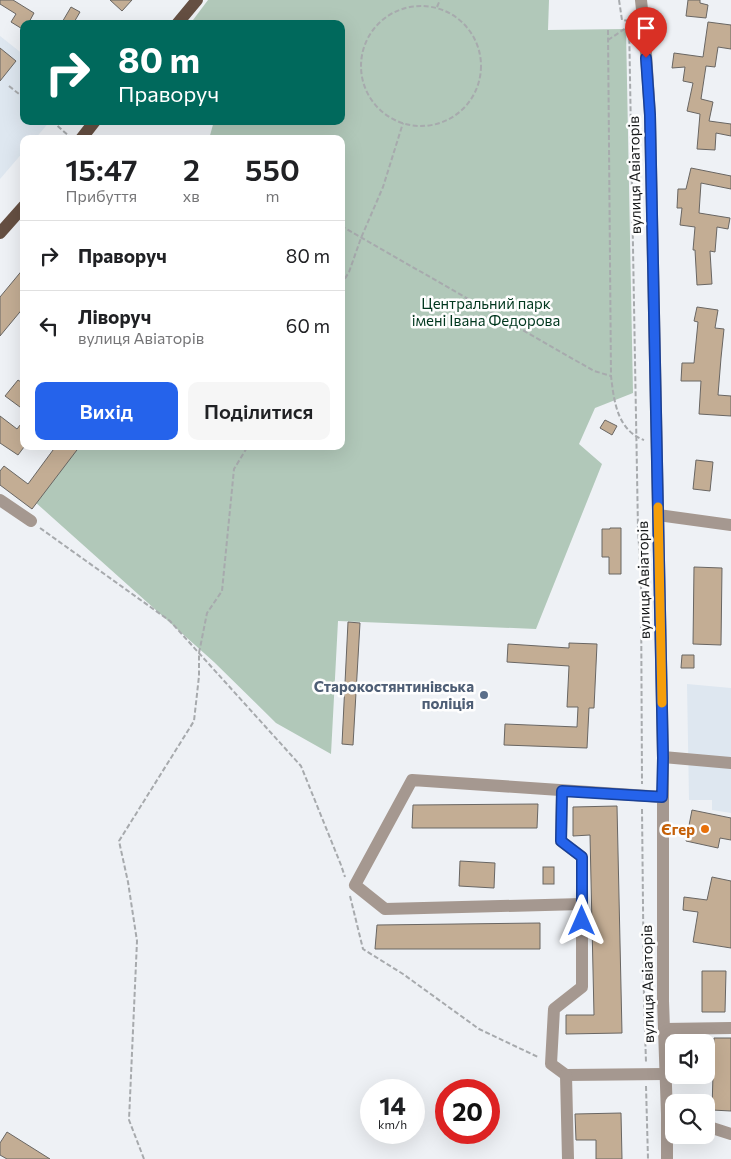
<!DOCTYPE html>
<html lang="uk">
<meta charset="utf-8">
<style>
body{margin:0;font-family:Commissioner,sans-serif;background:#f6f6f6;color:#202124;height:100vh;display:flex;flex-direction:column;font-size:19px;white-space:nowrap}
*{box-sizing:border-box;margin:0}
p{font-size:16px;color:#757577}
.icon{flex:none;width:28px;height:28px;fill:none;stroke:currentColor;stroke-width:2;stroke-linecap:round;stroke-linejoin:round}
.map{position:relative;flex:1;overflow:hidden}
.drawer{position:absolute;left:20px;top:135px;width:325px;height:315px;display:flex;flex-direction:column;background:#fff;border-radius:10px;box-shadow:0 5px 20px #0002}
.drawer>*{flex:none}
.banner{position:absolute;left:20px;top:20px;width:325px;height:105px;border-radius:10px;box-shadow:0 5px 20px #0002;background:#00695c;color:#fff;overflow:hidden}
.buttons{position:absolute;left:665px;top:1034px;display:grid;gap:10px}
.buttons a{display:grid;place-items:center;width:50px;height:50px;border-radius:10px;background:#fff;box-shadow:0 5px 20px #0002;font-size:25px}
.speed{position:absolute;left:360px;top:1079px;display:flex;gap:10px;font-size:25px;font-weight:700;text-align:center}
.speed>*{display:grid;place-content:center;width:65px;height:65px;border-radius:50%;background:#fff;box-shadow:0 5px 20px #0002;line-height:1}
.speed small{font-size:12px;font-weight:400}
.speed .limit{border:8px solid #d22;background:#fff;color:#111}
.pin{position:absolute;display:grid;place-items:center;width:42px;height:42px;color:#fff;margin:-51px -21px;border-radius:50% 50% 50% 0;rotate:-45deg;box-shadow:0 0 5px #0007}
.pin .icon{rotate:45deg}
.me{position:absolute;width:55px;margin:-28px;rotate:0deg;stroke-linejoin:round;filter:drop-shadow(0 0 4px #0008)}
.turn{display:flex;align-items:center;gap:18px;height:105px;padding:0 15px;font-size:22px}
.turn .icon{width:65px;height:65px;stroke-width:2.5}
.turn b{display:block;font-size:35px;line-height:42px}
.eta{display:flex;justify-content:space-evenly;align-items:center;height:85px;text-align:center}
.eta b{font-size:30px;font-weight:600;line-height:35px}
.primary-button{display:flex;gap:10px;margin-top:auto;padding:10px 15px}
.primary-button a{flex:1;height:58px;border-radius:10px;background:#2563eb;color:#fff;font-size:20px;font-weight:600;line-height:58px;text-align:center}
.primary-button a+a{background:#f6f6f6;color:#202124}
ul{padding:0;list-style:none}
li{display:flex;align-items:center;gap:15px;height:70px;padding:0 15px;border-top:1px solid #e0e0e0}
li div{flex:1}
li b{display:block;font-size:19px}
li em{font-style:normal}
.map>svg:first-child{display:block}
.built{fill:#dee7f0}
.green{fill:#b1c8b9}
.building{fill:#c3ad94;stroke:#696663}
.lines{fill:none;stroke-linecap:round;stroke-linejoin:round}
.path{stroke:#a7aaad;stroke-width:2;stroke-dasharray:5 2.5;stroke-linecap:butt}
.minor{stroke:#a59890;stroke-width:12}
.major{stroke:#654f42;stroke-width:12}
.route-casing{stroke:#184099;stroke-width:12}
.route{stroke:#2563eb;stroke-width:9}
.slow{stroke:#f59e0b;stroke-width:9}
.service-dot{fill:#5c6f8a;stroke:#fefefe;stroke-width:2}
.food-dot{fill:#e8710a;stroke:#fefefe;stroke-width:2}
.labels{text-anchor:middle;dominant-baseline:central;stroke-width:5;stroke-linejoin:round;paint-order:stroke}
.street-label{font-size:15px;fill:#181a1b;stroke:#fefefe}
.park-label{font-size:15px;fill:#00371e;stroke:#fefefe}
.service-label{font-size:15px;font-weight:bold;fill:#4e5e75;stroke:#fefefe;text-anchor:end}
.food-label{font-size:15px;font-weight:bold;fill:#c56008;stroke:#fefefe;text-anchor:end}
</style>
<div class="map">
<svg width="731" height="1159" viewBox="0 0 731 1159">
<rect width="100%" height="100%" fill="#eef1f5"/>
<g class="built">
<polygon points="0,36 24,55 24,121 50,121 35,139 24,139 24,151 0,179"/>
<polygon points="687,684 731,688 731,813 712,810 712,800 689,800"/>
</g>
<polygon class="green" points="208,0 549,0 548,30 626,29 633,393 595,408 579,444 602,464 536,629 338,621 331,754 276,723 214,662 25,493 61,446 341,446 341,139 209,139 214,121 341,121 341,24 190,24"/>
<g class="building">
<polygon points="0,0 13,0 34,13 28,24 24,24 24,30 11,22 16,14 0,4"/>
<polygon points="110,0 132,0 122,11"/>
<polygon points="688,0 700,0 700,3 708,5 706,18 686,16"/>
<polygon points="71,7 80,12 73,24 61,24"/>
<polygon points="708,22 731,25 731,49 718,47 715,67 706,66 701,99 713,102 709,121 731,124 731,136 716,133 715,150 697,149 700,114 687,111 693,83 683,81 685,67 672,68 674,53 703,57"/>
<polygon points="0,48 16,61 0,81"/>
<polygon points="691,168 731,176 731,189 701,183 699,213 730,218 728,229 717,227 715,252 710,251 712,284 697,285 695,250 693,250 695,227 680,225 682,208 677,208 678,189 686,189"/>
<polygon points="24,268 24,307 0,336 0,297"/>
<polygon points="697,307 718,310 715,328 724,329 721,358 718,395 731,396 731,416 699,414 701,381 681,381 682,363 694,363 698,322 694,321"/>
<polygon points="18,380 24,384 24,410 5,396"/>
<polygon points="0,416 17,429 24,420 24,447 18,455 0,443"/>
<polygon points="605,420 617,426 612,435 600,428"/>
<polygon points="56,446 80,446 32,509 0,485 0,471 4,466 28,484"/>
<polygon points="696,460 713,462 710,491 693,489"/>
<polygon points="610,528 621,528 621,574 609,574 609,557 602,557 602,529 610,529"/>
<polygon points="694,567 722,568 721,645 693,644"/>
<polygon points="348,622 360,623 353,745 342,744"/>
<polygon points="569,643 597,644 594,708 589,708 587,748 504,745 505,724 577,727 578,707 567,707 569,666 507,662 508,644 569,648"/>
<polygon points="682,655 694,655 694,668 681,668"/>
<polygon points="538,804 537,828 412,828 413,805"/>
<polygon points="617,806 622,1033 566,1034 566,1015 594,1015 590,835 573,836 573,807"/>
<polygon points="692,810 731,818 731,840 720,838 718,848 686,841"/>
<polygon points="460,861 495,863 494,888 459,886"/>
<rect x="543" y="867" width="11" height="17"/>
<polygon points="712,877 731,881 731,948 693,942 698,912 683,910 684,897 707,900"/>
<polygon points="540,923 540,949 375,949 377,925"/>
<polygon points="702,971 726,971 725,1012 702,1012"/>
<polygon points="714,1038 731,1038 731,1111 712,1110"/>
<polygon points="621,1113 622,1159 596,1159 596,1140 576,1140 575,1114"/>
<polygon points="7,1132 50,1159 7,1159 0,1155 0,1143"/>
</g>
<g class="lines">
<g class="path">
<polyline points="619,0 622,20 629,21 638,529 641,579 642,784"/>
<circle cx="421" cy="66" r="60"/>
<polyline points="437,7 440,0"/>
<path d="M608 30 611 376C614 401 617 430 644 440"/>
<polyline points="608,40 629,26"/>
<polyline points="9,86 24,98"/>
<polyline points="52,121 70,137"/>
<polyline points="341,226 594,371 611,376"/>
<polyline points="341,285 349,272 361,238 383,187 403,123"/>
<polyline points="40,528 170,621 301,766 341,865 345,877"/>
<polyline points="642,809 644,1001 646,1062"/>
<polyline points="350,896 363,949 403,974 479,1029 538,1057"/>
<polyline points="646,1086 648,1159"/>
<polyline points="144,1159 129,1120 137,941 128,882 119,841 194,721 199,676 199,653 207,613 222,591 234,469 248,446"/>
</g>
<g class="minor">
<polyline points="641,0 645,38 650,115 663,757 663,1001 667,1114 667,1159"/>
<polyline points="0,500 31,521"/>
<polyline points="658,515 731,525"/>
<polyline points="663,757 731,763"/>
<polyline points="562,791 561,841 582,857 582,904"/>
<polyline points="663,797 412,780 355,885 385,909 582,904 582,987 554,1009 551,1064 566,1075 665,1074"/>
<polyline points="664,1029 731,1028"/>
<polyline points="566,1075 568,1159"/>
<polyline points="706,1126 731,1134"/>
</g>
<g class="major">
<polyline points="177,24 197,0"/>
<polyline points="81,139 95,121"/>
<polyline points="0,233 24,206"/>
</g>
</g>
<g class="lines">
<defs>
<polyline id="route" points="582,921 582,857 561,841 562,791 662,797 663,758 650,115 646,58"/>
</defs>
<use href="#route" class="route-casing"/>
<use href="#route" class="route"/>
<polyline class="slow" points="658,507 662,703"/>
</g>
<circle class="service-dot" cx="484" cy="695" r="5"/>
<circle class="food-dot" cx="705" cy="829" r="5"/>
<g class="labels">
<g class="street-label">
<text transform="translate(634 175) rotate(-91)">вулиця Авіаторів</text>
<text transform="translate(643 580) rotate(-91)">вулиця Авіаторів</text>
<text transform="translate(647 984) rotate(-91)">вулиця Авіаторів</text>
</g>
<g class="park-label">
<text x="486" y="303">Центральний парк<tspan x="486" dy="17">імені Івана Федорова</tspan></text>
</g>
<g class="service-label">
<text x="474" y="686">Старокостянтинівська<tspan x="474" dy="17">поліція</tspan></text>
</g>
<g class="food-label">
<text x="695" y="829">Єгер</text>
</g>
</g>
</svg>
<div class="buttons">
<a><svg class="icon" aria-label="sound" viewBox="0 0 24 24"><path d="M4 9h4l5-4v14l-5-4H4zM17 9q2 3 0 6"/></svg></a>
<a><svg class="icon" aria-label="search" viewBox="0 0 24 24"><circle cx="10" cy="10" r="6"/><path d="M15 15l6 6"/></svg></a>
</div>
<div class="speed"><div>14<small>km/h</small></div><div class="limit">20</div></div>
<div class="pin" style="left:646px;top:58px;background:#d93025"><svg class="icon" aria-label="arrive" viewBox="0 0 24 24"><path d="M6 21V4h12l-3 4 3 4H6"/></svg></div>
<svg class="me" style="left:582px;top:921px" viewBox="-20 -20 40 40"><path d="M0-17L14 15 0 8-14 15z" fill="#2563eb" stroke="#fff" stroke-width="4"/></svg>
<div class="banner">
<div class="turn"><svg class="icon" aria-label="right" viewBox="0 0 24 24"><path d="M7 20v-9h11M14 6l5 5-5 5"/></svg><div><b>80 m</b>Праворуч</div></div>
</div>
<section class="drawer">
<div class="eta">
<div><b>15:47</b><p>Прибуття</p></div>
<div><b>2</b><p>хв</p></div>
<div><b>550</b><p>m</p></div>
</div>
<ul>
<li><svg class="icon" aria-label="right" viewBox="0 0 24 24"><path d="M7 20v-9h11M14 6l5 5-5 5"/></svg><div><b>Праворуч</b></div><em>80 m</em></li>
<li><svg class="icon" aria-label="left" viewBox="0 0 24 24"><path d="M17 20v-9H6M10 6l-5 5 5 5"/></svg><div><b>Ліворуч</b><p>вулиця Авіаторів</p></div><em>60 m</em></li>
</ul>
<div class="primary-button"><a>Вихід</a><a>Поділитися</a></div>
</section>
</div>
